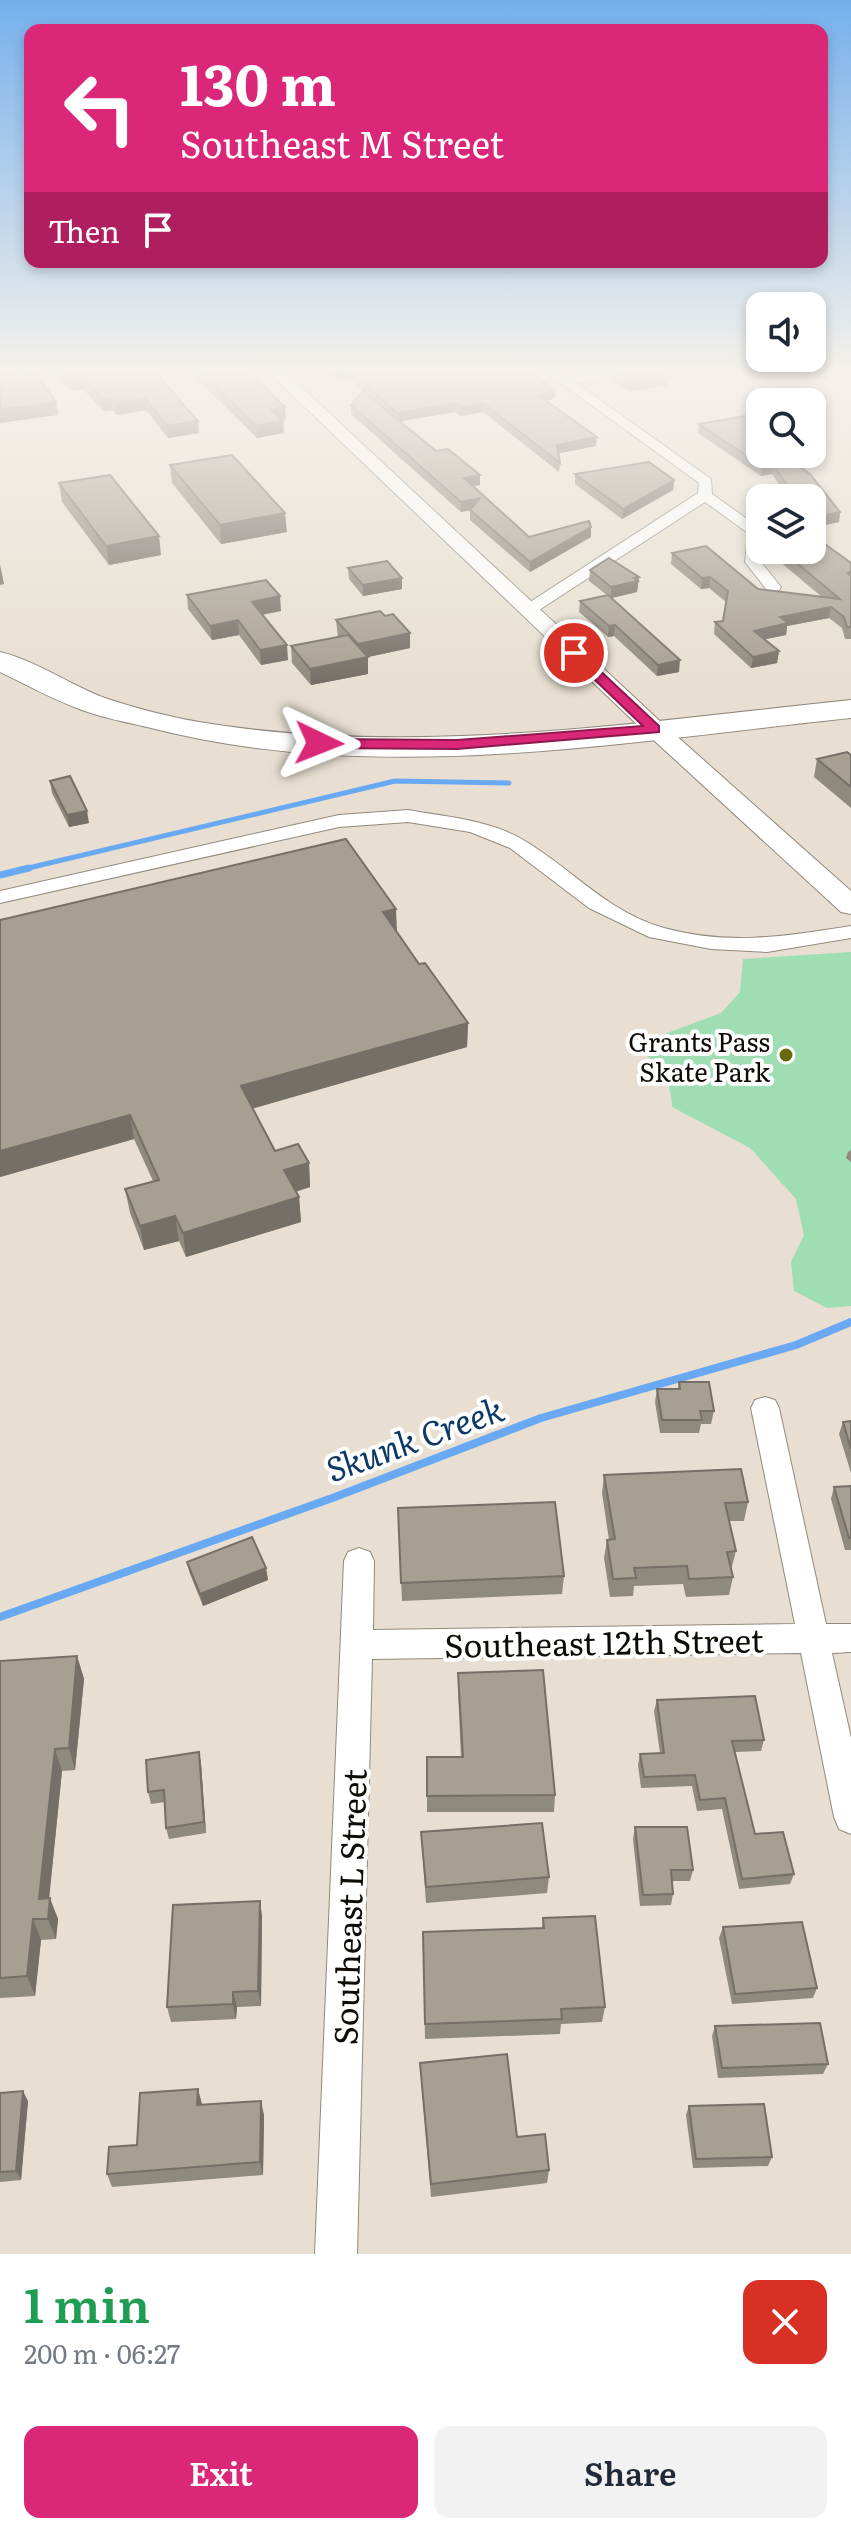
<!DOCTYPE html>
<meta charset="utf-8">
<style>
body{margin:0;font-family:Literata,serif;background:#f2f2f3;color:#1f2937;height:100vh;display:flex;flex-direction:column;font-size:30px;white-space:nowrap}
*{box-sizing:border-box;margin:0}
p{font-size:26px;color:#747a83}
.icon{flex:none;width:44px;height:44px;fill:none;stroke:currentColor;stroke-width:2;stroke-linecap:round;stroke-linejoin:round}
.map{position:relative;height:2254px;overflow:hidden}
.panel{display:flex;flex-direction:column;background:#fff;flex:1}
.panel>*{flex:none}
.guide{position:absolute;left:24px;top:24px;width:804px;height:244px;border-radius:16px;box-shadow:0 4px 12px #0003;background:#db2777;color:#fff;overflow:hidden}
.buttons{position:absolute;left:746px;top:292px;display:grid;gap:16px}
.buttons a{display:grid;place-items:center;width:80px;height:80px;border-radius:16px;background:#fff;box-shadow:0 4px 12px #0003;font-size:40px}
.pin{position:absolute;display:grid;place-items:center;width:68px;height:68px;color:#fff;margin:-34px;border:4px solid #fff;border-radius:50%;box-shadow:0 2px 8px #0007}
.me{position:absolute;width:88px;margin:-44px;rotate:92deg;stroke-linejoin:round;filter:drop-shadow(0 0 6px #0008)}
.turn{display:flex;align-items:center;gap:28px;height:168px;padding:0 24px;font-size:36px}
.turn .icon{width:104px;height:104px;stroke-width:2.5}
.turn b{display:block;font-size:56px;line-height:68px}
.then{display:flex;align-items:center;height:76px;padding:0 24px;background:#0003;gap:16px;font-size:30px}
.round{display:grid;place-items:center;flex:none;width:84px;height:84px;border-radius:16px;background:#f2f2f3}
.overview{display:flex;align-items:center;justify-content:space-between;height:136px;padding:0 24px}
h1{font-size:48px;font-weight:600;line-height:60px;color:#1e9e55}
.action{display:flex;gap:16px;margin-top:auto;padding:16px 24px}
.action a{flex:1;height:92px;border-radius:16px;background:#db2777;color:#fff;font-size:32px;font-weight:600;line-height:92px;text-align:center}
.action a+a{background:#f2f2f3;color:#1f2937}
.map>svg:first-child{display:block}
.green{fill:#9fdeb3}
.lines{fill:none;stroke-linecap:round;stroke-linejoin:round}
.stream-far2{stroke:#69a9f3;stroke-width:5}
.stream-far1{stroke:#69a9f3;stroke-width:7}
.stream{stroke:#69a9f3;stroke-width:8}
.street-casing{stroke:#91897d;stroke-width:2}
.secondary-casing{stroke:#91897d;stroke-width:2}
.highway-casing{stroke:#91897d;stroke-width:2}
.street{fill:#fff;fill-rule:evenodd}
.secondary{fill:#fff;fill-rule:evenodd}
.highway{fill:#fff;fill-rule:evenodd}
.wall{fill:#90897e}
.shaded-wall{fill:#766f67}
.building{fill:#a89f93;stroke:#766f67;stroke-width:2}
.route{fill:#db2777;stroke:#8e194d;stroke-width:2}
.poi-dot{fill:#676a0a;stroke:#fff;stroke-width:3}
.labels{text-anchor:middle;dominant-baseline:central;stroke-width:8;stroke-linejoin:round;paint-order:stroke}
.poi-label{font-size:26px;fill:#0f0c08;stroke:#fff;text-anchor:end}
.near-street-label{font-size:32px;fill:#0f0c08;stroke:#fff}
.near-water-label{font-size:34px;font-style:italic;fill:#0c3968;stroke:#fff}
</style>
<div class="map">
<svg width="851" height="2254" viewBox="0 0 851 2254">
<rect width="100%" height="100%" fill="#e8dfd2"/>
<path class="green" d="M851 952V1306L827 1308 794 1291 791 1262 804 1235 796 1199 750 1148 672 1107C671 1076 658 1061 632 1046L721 1013 740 992 743 959Z"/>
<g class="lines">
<polyline class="stream-far2" points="20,870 395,781 509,783"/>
<polyline class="stream-far1" points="0,875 29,868"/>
<polyline class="stream" points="0,1617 335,1497 541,1418 796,1345 851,1322"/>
<defs>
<g id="street">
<polygon points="543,370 557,370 567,377 642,370 576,383 711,479 712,494 760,528 761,562 781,587 779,590 767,590 745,562 748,533 705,502 536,612 524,612 524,606 698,493 699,483"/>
<path d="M408 810C447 817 491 820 525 841 572 869 609 913 664 928 729 946 787 936 851 926V938L767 952 711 949 649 937 589 908 510 848 470 832 408 822 339 827 0 903V891L339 815Z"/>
<polygon points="765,1397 775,1400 779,1408 826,1624 851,1624 851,1652 832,1653 851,1738 851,1834 839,1829 834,1817 801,1653 372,1659 357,2254 315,2254 344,1561 348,1552 359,1548 370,1552 374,1561 373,1630 795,1624 751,1408 755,1400"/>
</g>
<polygon id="secondary" points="266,370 283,370 663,724 851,891 851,914 841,912 647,734"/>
<path id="highway" d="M0 652C37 661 70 685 105 698 135 708 169 717 199 722 415 758 636 722 851 700V718C620 742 375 787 147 727 126 722 103 718 82 710 54 700 27 685 0 672Z"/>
</defs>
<use href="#street" class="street-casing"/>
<use href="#secondary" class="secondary-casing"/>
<use href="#highway" class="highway-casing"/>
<use href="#street" class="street"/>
<use href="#secondary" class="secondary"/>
<use href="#highway" class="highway"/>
</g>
<g class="wall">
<polygon points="55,370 154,370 199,433 168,438 146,410 117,415 112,410 103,411 83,389 71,391"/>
<polygon points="197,370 247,370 286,419 282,420 283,421 284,433 257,438 198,380"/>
<polygon points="322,370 526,370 555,398 547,401 596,446 558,453 560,463 559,472 483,412 460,416 455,412 400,421 480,485 473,486 529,537 591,537 530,572 470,520 470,510 461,512 351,414 351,405 353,404 353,402 365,393 348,377 333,379"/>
<polygon points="613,370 667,386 629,391 612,379"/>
<polygon points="699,424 760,454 840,512 839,522 812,528 812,498 788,498 772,474 761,476 698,433"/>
<polygon points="170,465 287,532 221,544 172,483"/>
<polygon points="575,474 674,480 673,490 622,519 575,484"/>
<polygon points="59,483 161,555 109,565 62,502"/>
<polygon points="781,550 851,563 851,639 845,639 842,628 829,618 787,626 786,635 764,639 779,651 777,663 751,668 714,634 715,622 723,621 726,602 709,588 701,589 671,564 672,553 758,589 822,597 779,561"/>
<polygon points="348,568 402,578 402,589 363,596 349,579"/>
<polygon points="590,570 639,577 637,592 612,598 679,672 657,676 614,636 608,637 579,612 580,601 607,595 589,581"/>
<polygon points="187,595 281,611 262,615 288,660 261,665 239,635 212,640 188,609"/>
<polygon points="385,616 410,633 410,648 368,657 368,674 311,685 292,663 291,646 338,637 336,620"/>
<polygon points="851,755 851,808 814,777 817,759"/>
<polygon points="50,781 89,823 69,827 52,793"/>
<polygon points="0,920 396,931 419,964 468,1023 467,1047 253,1108 275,1151 309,1163 310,1187 296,1192 299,1197 301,1222 186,1257 179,1241 144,1250 130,1213 125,1189 153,1181 134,1139 0,1177"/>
<polygon points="851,1150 851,1162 846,1158 848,1152"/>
<polygon points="679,1382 714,1411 711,1424 701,1424 699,1433 660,1433 655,1402 657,1389 678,1389"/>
<polygon points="851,1421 851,1473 839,1434 843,1422"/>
<polygon points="604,1475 748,1502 744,1521 729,1521 736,1551 731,1570 733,1577 729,1595 686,1597 683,1584 634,1586 633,1596 610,1597 604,1558 607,1540 609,1540 602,1493"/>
<polygon points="851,1486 851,1550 845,1550 831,1499 834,1487"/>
<polygon points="398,1508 564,1576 562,1594 402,1601"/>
<polygon points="187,1562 266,1568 268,1580 203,1606 190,1574"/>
<polygon points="77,1656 84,1679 75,1770 62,1771 49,1898 58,1919 56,1939 41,1940 35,1996 0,1998 0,1661"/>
<polygon points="458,1673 555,1795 554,1812 427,1812 427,1757 461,1757 458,1690"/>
<polygon points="657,1700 764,1740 761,1751 735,1752 755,1834 794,1874 790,1884 739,1889 722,1809 697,1811 692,1786 641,1788 638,1765 640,1754 660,1753 654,1711"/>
<polygon points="199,1752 201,1764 206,1833 169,1839 166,1828 165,1802 151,1804 148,1792"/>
<polygon points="635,1827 693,1870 690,1881 672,1881 673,1894 671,1905 640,1906 633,1839"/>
<polygon points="421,1832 549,1877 547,1893 426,1903"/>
<polygon points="260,1901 262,1917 261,2006 237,2007 236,2019 171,2022 167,2007"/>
<polygon points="543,1918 605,2007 602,2022 561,2024 560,2034 425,2039 423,1932 542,1928"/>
<polygon points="723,1927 817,1988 813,1998 732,2004 719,1938"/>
<polygon points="715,2026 828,2064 823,2074 718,2078 712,2036"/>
<polygon points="420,2063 517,2137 549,2170 547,2183 431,2197 421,2078"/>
<polygon points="0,2093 28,2101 21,2180 0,2182"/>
<polygon points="202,2105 264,2115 263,2175 112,2187 107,2174 137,2145"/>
<polygon points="689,2106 772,2157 768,2166 693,2168 686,2115"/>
</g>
<g class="shaded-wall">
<polygon points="340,370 348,370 348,377 333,379 333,371"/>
<polygon points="668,376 667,386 629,391 630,382"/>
<polygon points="82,377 83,389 71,391 70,379"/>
<polygon points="555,390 555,398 538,404 539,396"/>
<polygon points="111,398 112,410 103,411 102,399"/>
<polygon points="145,398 146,410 117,415 115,403"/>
<polygon points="56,402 58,415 0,423 0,410"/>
<polygon points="455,403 455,412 397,422 397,413"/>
<polygon points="483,403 483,412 460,416 460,407"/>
<polygon points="285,407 286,419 272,422 271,410"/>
<polygon points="198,421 199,433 168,438 167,426"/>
<polygon points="283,421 284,433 257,438 256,426"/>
<polygon points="597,437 596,446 556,454 557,445"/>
<polygon points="773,464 772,474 761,476 762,466"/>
<polygon points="480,475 480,485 463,488 464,478"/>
<polygon points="674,480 673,490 622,519 623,509"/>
<polygon points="480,498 480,508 461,512 461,502"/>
<polygon points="840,512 839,522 812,528 812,518"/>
<polygon points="285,513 287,532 221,544 220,525"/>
<polygon points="591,527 591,537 530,572 530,562"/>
<polygon points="159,536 161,555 109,565 106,546"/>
<polygon points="0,564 4,584 0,585"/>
<polygon points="639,577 637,592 611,598 611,587"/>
<polygon points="710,577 709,588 701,589 702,578"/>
<polygon points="402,578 402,589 363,596 363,585"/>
<polygon points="280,596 281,611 253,616 252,602"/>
<polygon points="831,607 829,618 787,626 786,635 752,642 754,631 780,617"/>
<polygon points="238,620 239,635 212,640 210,626"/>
<polygon points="615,625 614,636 608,637 609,626"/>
<polygon points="410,633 410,648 368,657 368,674 311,685 310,669 358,659 358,644"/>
<polygon points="287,645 288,660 261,665 260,650"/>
<polygon points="779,651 777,663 751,668 753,657"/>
<polygon points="680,660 679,672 657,676 658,665"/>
<polygon points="87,811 89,823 69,827 67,815"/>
<polygon points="396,909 397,932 383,912"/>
<polygon points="468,1023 467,1047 244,1111 241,1086"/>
<polygon points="130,1115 134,1139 0,1177 0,1151"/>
<polygon points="309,1163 310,1187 286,1194 284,1170"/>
<polygon points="299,1197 301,1222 186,1257 183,1233"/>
<polygon points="175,1216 179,1241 144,1250 140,1226"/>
<polygon points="266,1568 268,1580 203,1606 200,1594"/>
<polygon points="77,1656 84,1679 75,1770 69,1748"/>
<polygon points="55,1749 62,1771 47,1919 39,1899"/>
<polygon points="199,1752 201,1764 206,1833 204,1822"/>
<polygon points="50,1898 58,1919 56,1939 48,1919"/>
<polygon points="260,1901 262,1917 261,2006 258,1991"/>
<polygon points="33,1919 41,1940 35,1996 27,1976"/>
<polygon points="233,1992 237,2007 236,2019 233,2004"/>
<polygon points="198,2089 202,2104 201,2119 197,2105"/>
<polygon points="23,2091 28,2101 21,2180 16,2171"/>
<polygon points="261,2101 264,2115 263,2175 260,2162"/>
</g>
<g class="building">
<polygon points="0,370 11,370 16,377 36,374 56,402 0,410"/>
<polygon points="62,370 154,370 198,421 167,426 145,398 115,403 111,398 102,399 82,377 70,379"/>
<polygon points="198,370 247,370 285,407 271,410 283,421 256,426"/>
<polygon points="349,370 526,370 555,390 539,396 597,437 557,445 560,463 483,403 460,407 455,403 397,413"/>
<polygon points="613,370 659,370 668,376 630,382"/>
<polygon points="363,391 436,451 448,449 480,475 464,478 529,537 589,521 591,527 530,562 470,510 480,498 461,502 351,405 355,404 353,402"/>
<polygon points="757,414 760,416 760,454 781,454 810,474 840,512 812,518 812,498 796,498 773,464 762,466 699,424"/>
<polygon points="232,455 285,513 220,525 170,465"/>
<polygon points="649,462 674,480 623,509 575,474"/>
<polygon points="110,475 159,536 106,546 59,483"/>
<polygon points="822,542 851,563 851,572 848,573 851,576 851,627 847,627 844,617 831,607 780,617 788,623 754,631 779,651 753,657 715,622 723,621 728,591 710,577 702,578 672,553 706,546 758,589 840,599 781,550 812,550 812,544"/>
<polygon points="609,558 639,577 634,578 638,581 611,587 590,570"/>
<polygon points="387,561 402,578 363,585 348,568"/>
<polygon points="266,580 280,596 252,602 287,645 260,650 238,620 210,626 187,595"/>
<polygon points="608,595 680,660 658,665 615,625 609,626 580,601"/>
<polygon points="380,611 385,616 393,614 410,633 358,644 336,620"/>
<polygon points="348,635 368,657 310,669 291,646"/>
<polygon points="847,752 851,755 851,787 817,759"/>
<polygon points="70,776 87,811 67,815 50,781"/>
<polygon points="346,839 396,909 383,912 419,964 425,963 468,1023 241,1086 275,1151 298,1144 309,1163 284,1170 299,1197 183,1233 175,1216 140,1226 125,1189 159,1180 130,1115 0,1151 0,920"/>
<polygon points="679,1382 709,1382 714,1411 700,1411 702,1420 662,1420 657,1389 680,1389"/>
<polygon points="851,1421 851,1449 843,1422"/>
<polygon points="741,1469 748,1502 725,1503 736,1551 727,1552 733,1577 689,1579 687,1566 634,1568 636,1578 613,1579 607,1540 615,1539 604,1475"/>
<polygon points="851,1486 851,1538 849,1538 834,1487"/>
<polygon points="555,1502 564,1576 401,1583 398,1508"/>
<polygon points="252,1537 266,1568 200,1594 187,1562"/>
<polygon points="77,1656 69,1748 55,1749 39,1899 50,1898 48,1919 33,1919 27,1976 0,1978 0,1661"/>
<polygon points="543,1670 555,1795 427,1796 427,1757 463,1757 458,1673"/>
<polygon points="755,1696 764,1740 732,1741 755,1834 783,1832 794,1874 742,1879 725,1798 700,1800 695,1775 644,1777 640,1754 664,1753 657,1700"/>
<polygon points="199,1752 204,1822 166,1828 164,1790 148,1792 146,1760"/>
<polygon points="542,1823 549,1877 426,1887 421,1832"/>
<polygon points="635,1827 687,1827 693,1870 671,1870 673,1894 643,1895"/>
<polygon points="260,1901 258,1991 233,1992 233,2004 167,2007 173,1905"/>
<polygon points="595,1916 605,2007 561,2009 562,2019 425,2024 423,1932 544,1928 543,1918"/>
<polygon points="802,1922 817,1988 735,1994 723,1927"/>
<polygon points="820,2023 828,2064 722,2068 715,2026"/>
<polygon points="507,2054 517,2137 545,2134 549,2170 431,2184 420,2063"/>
<polygon points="198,2089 197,2105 261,2101 260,2162 107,2174 109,2147 137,2145 140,2093"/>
<polygon points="23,2091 16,2171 0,2172 0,2093"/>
<polygon points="764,2104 772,2157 696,2159 689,2106"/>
</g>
<linearGradient id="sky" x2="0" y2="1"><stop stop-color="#75b0ec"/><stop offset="0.54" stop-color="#f5f1eb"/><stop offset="1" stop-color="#f5f1eb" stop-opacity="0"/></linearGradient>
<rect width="851" height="685" fill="url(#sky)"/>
<polygon class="route" points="569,650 578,650 659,726 659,732 457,749 319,748 312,743 319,739 457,740 643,726 569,655"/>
<circle class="poi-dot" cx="786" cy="1055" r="8"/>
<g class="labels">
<g class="poi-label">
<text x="770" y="1040">Grants Pass<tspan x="770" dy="30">Skate Park</tspan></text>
</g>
<g class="near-street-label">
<text transform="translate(604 1641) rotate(-1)">Southeast 12th Street</text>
<text transform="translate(348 1907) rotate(-88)">Southeast L Street</text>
</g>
<g class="near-water-label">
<text transform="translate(414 1437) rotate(-20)">Skunk Creek</text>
</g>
</g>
</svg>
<div class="buttons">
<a><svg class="icon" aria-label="sound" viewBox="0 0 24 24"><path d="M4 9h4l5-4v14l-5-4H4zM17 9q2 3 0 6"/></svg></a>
<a><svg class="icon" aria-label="search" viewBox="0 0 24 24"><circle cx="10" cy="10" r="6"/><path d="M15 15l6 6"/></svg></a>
<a><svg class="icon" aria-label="layers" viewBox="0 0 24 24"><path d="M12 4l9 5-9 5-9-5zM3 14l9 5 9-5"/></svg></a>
</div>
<div class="pin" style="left:574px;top:653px;background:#d93025"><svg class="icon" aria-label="arrive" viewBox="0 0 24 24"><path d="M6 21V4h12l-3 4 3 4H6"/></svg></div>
<svg class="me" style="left:319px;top:743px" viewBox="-20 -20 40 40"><path d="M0-17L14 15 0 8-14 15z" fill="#db2777" stroke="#fff" stroke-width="4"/></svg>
<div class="guide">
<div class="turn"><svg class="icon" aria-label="left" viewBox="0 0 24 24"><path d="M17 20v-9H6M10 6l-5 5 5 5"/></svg><div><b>130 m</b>Southeast M Street</div></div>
<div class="then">Then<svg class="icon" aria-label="arrive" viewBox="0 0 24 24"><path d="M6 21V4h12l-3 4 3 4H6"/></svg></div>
</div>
</div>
<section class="panel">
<div class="overview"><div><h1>1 min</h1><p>200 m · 06:27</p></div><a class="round" style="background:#d93025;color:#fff"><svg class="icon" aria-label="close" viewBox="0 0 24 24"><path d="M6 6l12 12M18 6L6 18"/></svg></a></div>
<div class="action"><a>Exit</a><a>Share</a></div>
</section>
